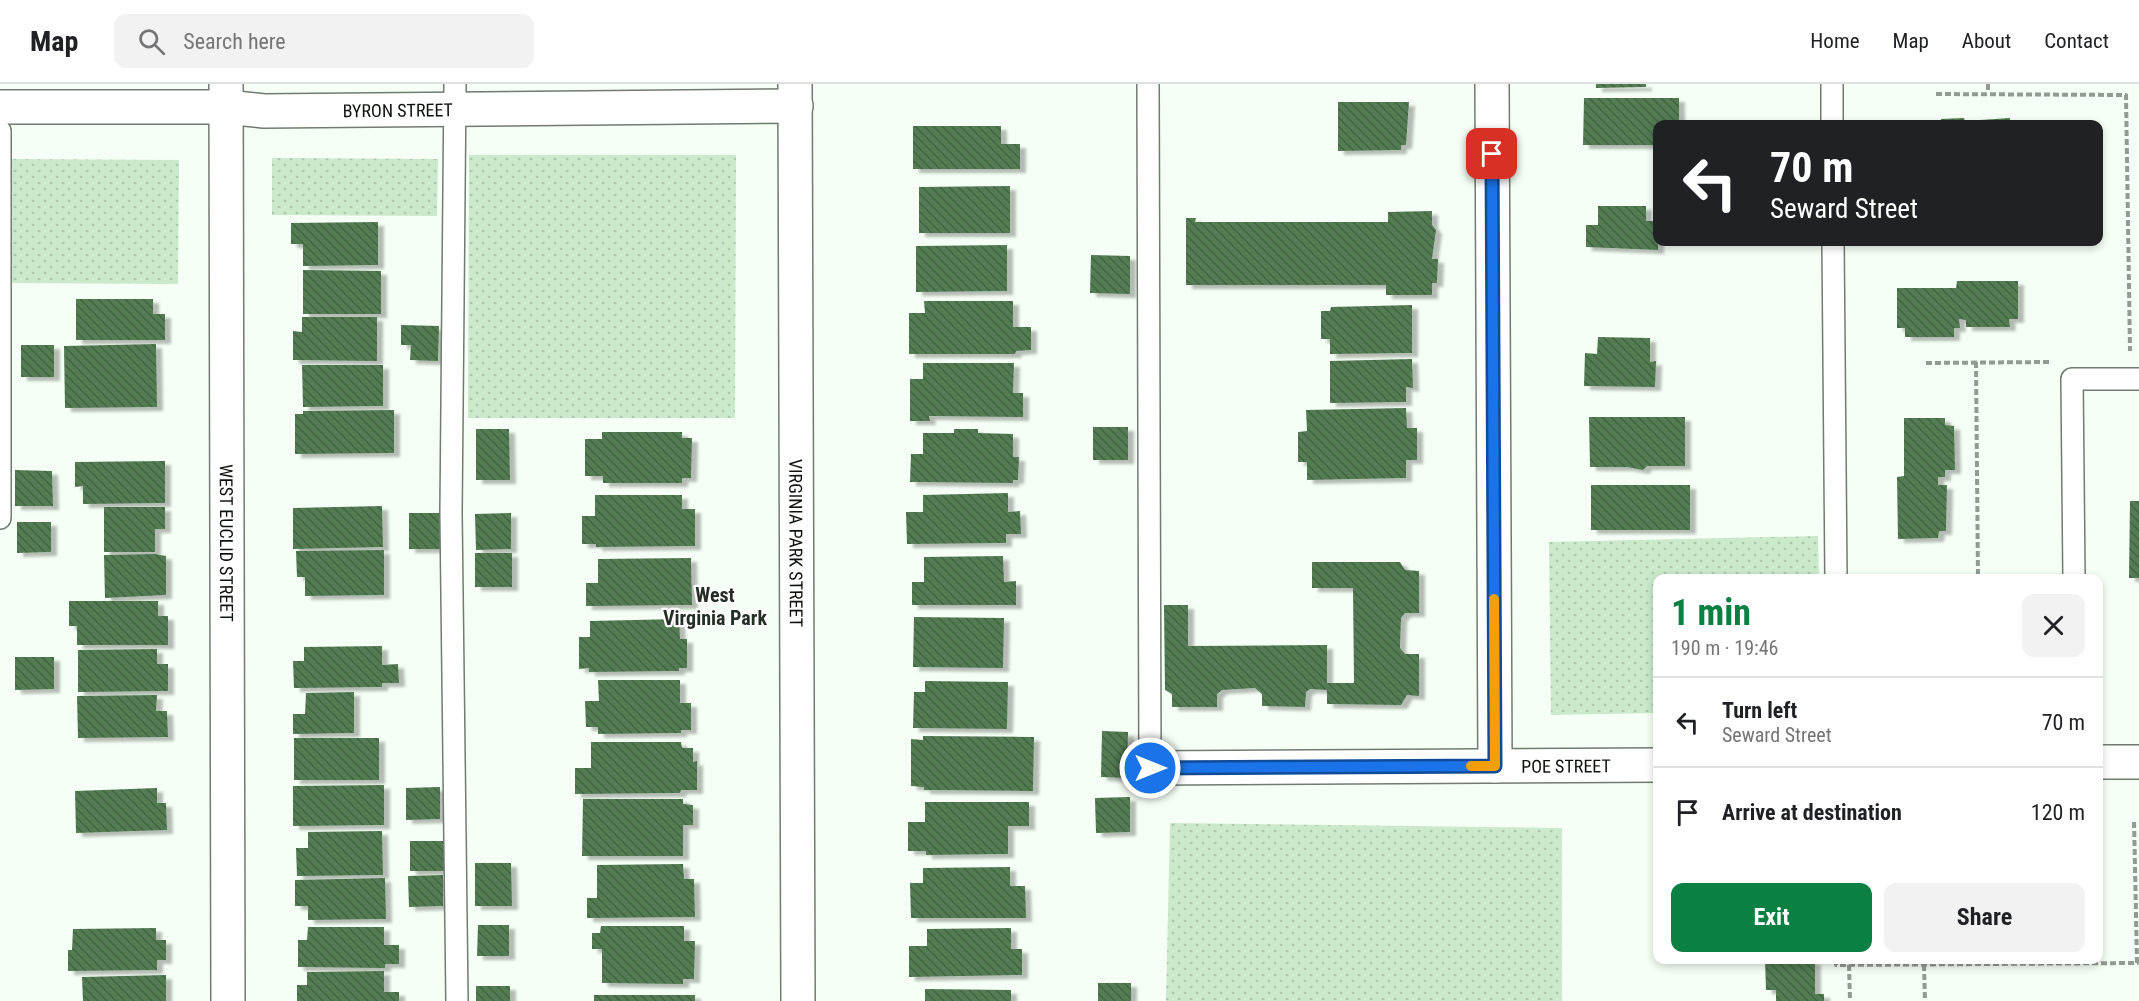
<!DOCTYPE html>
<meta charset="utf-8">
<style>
body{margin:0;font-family:"Roboto Condensed",sans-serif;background:#f2f2f2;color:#202124;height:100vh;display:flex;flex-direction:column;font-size:22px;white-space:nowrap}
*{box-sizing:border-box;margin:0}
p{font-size:20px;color:#757577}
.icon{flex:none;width:33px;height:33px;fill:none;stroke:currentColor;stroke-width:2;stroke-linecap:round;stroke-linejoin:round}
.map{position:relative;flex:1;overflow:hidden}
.drawer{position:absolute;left:1653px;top:490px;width:450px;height:390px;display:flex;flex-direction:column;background:#fff;border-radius:12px;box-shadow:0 3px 9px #0003}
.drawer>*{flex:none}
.top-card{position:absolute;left:1653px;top:36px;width:450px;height:126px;border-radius:12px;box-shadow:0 3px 9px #0003;background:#202124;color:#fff;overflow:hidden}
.pin{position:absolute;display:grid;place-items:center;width:51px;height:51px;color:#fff;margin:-26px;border-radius:12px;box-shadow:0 3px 9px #0006}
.me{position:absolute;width:66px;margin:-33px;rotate:90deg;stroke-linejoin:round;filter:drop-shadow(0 0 4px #0008)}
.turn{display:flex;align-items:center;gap:21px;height:126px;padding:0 18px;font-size:27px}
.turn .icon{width:78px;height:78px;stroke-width:2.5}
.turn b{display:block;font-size:42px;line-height:51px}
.round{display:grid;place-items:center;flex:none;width:63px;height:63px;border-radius:12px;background:#f2f2f2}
.summary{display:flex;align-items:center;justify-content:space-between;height:102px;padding:0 18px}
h1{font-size:36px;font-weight:700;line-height:45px;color:#0b8043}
.button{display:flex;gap:12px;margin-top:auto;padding:12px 18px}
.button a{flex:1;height:69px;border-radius:12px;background:#0b8043;color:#fff;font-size:24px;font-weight:700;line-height:69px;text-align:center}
.button a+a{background:#f2f2f2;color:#202124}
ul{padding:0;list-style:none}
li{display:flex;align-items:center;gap:18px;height:90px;padding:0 18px;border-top:2px solid #e0e0e0}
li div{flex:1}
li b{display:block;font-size:22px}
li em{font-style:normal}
header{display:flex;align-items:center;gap:36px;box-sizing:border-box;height:84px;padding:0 30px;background:#fff;border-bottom:2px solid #e0e0e0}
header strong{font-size:28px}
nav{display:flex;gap:33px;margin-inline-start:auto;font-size:21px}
.search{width:420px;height:54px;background:#f2f2f2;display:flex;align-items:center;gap:15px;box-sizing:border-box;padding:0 21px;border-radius:12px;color:#757577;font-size:22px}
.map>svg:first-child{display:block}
.grass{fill:url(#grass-dots)}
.building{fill:url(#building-back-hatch);filter:url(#shadow)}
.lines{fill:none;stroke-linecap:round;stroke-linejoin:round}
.service-casing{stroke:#717b71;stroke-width:24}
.minor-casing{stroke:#717b71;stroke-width:36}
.path{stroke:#929a92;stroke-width:4;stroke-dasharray:6 3;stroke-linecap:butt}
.service{stroke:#fff;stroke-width:21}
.minor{stroke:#fff;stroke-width:33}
.route-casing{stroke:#114b97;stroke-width:15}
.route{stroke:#1a73e8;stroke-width:10}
.slow{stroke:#f59e0b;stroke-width:10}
.labels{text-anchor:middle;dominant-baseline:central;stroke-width:4.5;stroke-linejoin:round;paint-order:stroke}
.street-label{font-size:18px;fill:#0e120e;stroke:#fff}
.neighbourhood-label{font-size:20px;font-weight:bold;fill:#252e25;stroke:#fff}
</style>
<header>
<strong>Map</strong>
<div class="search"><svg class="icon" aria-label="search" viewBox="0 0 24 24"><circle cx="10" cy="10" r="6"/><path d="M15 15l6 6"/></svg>Search here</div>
<nav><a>Home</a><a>Map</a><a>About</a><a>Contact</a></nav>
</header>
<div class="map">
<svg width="2139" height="917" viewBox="0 0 2139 917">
<defs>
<pattern id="grass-dots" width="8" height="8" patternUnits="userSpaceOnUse" patternTransform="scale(1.5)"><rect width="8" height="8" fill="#cbe9cb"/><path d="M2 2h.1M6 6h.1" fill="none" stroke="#adc7ad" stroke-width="1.8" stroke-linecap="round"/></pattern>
<pattern id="building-back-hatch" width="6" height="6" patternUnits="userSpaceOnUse" patternTransform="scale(1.5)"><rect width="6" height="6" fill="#527c53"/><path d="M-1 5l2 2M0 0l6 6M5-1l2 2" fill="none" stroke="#426443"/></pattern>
<filter id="shadow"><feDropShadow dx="6" dy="4" stdDeviation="1.5" flood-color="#0004"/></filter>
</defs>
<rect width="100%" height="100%" fill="#f5fff5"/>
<g class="grass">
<polygon points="469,71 736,71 735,334 468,334"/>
<polygon points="272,74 438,75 437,132 272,131"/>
<polygon points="10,75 179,76 178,200 9,199"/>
<polygon points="1818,452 1819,495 1658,495 1657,629 1551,631 1549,458"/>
<polygon points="1170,739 1562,744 1562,917 1166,917"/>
</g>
<g class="building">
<polygon points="1596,0 1646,0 1646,3 1596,4"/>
<polygon points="1584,14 1679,14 1679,40 1658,40 1658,61 1583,61"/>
<polygon points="1338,18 1409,18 1406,61 1401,61 1401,66 1338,67"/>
<polygon points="1964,34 1965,37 2010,34 2010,37 2025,37 2025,40 1941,40 1941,35"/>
<polygon points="913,42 1001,42 1001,60 1020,60 1020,85 913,85"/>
<polygon points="1010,102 1010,149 919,149 919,103"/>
<polygon points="1598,122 1646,122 1646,137 1658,137 1658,166 1586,163 1586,141 1598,141"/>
<polygon points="1432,127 1432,141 1436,146 1432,175 1438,175 1437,199 1432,199 1432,211 1386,211 1386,201 1186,201 1186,134 1196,134 1195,138 1388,138 1388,128"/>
<polygon points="378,138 378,181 303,182 303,160 291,160 291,139"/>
<polygon points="1007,161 1007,207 916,208 916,162"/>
<polygon points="1091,171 1130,172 1130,210 1090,209"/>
<polygon points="303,186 381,187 381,230 303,230"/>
<polygon points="1957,197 2018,197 2018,235 2009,235 2010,243 1966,243 1966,236 1959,235 1960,244 1954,244 1954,253 1905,253 1905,244 1897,244 1897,204 1956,204"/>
<polygon points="76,215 153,215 153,230 165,230 165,256 76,256"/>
<polygon points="924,217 1013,217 1013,243 1031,243 1031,266 1016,267 1015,270 909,270 909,229 925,229"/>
<polygon points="1412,221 1412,269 1330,270 1330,255 1321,255 1321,227 1330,227 1331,223"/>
<polygon points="302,233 377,233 377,277 293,276 293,247 302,248"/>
<polygon points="401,241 439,242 438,277 410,276 411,261 401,261"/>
<polygon points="1598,253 1650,254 1650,278 1656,277 1655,303 1584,302 1585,269 1597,270"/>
<polygon points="156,260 157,323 65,324 64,262"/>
<rect x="21" y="261" width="33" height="32"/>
<polygon points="1412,275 1413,304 1406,303 1406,318 1330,319 1330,277"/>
<polygon points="923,279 1014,279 1013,309 1023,309 1023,333 929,332 930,337 910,337 910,295 923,295"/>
<polygon points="302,281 383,281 383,322 303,323"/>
<polygon points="1406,324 1407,344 1417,344 1417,376 1406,376 1406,394 1307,396 1307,378 1298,378 1298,348 1307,347 1306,326"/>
<polygon points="394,326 394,369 295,370 295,330 303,330 303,327"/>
<polygon points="1589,333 1685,333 1685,382 1647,382 1643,386 1627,383 1590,383"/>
<polygon points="1904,334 1945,334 1945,341 1954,342 1955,386 1945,386 1945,393 1938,393 1938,401 1947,401 1946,447 1939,447 1938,454 1898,455 1897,393 1904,392"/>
<rect x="1093" y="343" width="35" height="33"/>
<polygon points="476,345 509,345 510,396 476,396"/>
<polygon points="954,345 978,345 978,349 1013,350 1013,373 1019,373 1018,396 1013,396 1013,399 910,398 911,370 923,370 923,349 954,349"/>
<polygon points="602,348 682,348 682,354 692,354 691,394 682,394 682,399 603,399 603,392 585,392 585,355 602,355"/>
<polygon points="165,377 165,419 83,420 83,402 75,403 75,378"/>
<polygon points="15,386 52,387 53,422 15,422"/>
<rect x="1591" y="401" width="99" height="45"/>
<polygon points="1008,409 1008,428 1020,427 1021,450 1006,450 1006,459 907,460 906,428 923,428 923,411"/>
<polygon points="595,411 682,411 682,425 695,425 695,462 596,463 596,460 582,460 582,432 595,432"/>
<polygon points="2130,417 2139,417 2139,494 2129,494"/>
<polygon points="382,422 383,463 293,465 293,424"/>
<polygon points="104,423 165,423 165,445 155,445 155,468 104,468"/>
<rect x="409" y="429" width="31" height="36"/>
<polygon points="511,429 511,465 476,466 475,430"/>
<polygon points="17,438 51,438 51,468 17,469"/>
<polygon points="384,466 384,511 305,512 305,493 297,493 296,467"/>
<rect x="475" y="469" width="37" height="34"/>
<polygon points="155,470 166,472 166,511 105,514 104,471"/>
<polygon points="1003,472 1004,498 1016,497 1016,521 912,521 912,498 924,498 924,473"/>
<polygon points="691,474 692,521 586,522 586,499 598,499 598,475"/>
<polygon points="1312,478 1400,478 1405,486 1419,487 1419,529 1405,529 1401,534 1400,564 1405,570 1419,570 1419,612 1407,611 1401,621 1327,620 1327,606 1310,605 1306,608 1305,623 1262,622 1262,610 1255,604 1222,606 1217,610 1217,623 1172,623 1172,610 1165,606 1164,521 1188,521 1188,562 1327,561 1327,599 1354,599 1353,504 1312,504"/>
<polygon points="69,517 158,517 158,532 168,532 168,561 77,561 77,542 69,542"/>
<polygon points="914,533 1004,534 1003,584 913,583"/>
<polygon points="679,535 680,555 687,555 687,584 679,584 679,587 589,588 589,584 579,585 579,553 590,553 590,537"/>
<polygon points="382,562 382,581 398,580 399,599 382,599 382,603 294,604 293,577 304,577 304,563"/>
<polygon points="157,565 157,580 168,580 168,607 78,608 78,566"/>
<polygon points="15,573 54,573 54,605 15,606"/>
<polygon points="598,596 680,596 680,619 691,619 691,646 681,646 681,649 598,650 598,643 586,643 585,617 599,617"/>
<polygon points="925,597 1008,598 1007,645 913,644 914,608 925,608"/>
<polygon points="354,608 354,649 293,650 293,630 305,630 306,609"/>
<polygon points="157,611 156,627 167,627 168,653 78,654 77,612"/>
<polygon points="1102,647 1128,648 1127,694 1101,693"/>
<polygon points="923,652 1034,653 1033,707 924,706 924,703 911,702 911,655 923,656"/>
<rect x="294" y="654" width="85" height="42"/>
<polygon points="591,658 681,658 682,664 693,664 693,678 697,677 697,706 681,706 680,709 575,710 575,684 591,684"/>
<polygon points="384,701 384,741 293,742 293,702"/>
<polygon points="440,703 440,735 406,736 406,704"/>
<polygon points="157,704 157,719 166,719 167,746 76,749 75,707"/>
<polygon points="1130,713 1130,748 1096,749 1095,714"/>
<polygon points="583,715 683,715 683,720 693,721 693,741 683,741 683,772 582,772"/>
<polygon points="925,718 1029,718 1029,742 1008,742 1008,770 926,771 926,767 908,767 908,738 925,738"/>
<polygon points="382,747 383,791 297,792 296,764 308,764 308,748"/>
<rect x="410" y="757" width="34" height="30"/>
<polygon points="475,779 511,779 512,822 475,822"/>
<polygon points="683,780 684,795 694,795 695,833 587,834 587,814 597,814 597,781"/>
<polygon points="1010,783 1010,802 1025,802 1026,834 911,834 910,799 923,799 923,784"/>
<polygon points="443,791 443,822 409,823 408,792"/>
<polygon points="385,794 386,835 308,836 308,822 295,822 295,796"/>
<polygon points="478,841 509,841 509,872 477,872"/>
<polygon points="601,842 684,842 684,857 695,857 694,895 683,895 683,900 602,899 602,865 592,865 592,849 600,849"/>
<polygon points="308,843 384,843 384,861 399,861 399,880 385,880 385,884 298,883 298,856 307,856"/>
<polygon points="156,844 156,856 166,856 166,876 157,876 157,886 68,887 68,866 72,866 73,845"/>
<polygon points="1011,844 1011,865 1022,865 1022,891 909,893 909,862 927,862 927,845"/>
<polygon points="1765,876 1815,876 1815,910 1824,910 1824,917 1776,917 1776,906 1766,906"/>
<polygon points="384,887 384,908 399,908 399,917 297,917 297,901 307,901 307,888"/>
<polygon points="166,891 166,917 83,917 82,893"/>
<rect x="1098" y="899" width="33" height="18"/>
<rect x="476" y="902" width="34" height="15"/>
<polygon points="925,905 1011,906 1011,917 925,917"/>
<rect x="594" y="911" width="101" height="6"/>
</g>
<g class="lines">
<defs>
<g id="service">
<polyline points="455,0 451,429 457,917"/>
<polyline points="1148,0 1150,684"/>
<polyline points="1832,0 1832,40"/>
<polyline points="0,47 0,434"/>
<polyline points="1833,158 1836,495"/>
<polyline points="2074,495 2072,295 2139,295"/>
</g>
<g id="minor">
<path id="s1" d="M226 0 228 917"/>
<path id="s2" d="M795 0 798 917"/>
<polyline points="1492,0 1495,682"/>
<path id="s3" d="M0 23H226L264 27 796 22"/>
<polyline points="2098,678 2139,678"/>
<path id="s4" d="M1150 684 1658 681"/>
</g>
</defs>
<use href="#service" class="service-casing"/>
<use href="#minor" class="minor-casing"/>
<g class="path">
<polyline points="1988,0 1988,9"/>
<polyline points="1936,10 2126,11 2130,267"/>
<polyline points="1976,278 1978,495"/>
<polyline points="1926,279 2049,278"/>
<polyline points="1836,876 1836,881 2137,879 2134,735"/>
<polyline points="1849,881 1850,917"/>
<polyline points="1924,881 1925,917"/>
</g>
<use href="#service" class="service"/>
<use href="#minor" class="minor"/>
</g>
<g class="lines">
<defs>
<polyline id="route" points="1150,684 1495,682 1492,70"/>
</defs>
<use href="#route" class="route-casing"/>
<use href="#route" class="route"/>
<polyline class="slow" points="1471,682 1495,682 1494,515"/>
</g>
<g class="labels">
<g class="street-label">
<text stroke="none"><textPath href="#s3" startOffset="398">BYRON STREET</textPath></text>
<text stroke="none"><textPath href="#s1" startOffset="459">WEST EUCLID STREET</textPath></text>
<text stroke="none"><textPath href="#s2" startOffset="459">VIRGINIA PARK STREET</textPath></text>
<text stroke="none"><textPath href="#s4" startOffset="416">POE STREET</textPath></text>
</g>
<g class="neighbourhood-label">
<text x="715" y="511">West<tspan x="715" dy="23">Virginia Park</tspan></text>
</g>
</g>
</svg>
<div class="pin" style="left:1492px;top:70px;background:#d93025"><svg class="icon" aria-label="arrive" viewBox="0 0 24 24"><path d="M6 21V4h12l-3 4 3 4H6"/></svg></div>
<svg class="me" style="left:1150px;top:684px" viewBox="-20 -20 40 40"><circle r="17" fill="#1a73e8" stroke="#fff" stroke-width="3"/><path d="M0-11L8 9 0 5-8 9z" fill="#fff"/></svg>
<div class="top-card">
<div class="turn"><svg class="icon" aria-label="left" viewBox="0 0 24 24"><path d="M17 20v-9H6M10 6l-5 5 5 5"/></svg><div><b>70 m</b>Seward Street</div></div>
</div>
<section class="drawer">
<div class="summary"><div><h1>1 min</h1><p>190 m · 19:46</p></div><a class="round"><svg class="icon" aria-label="close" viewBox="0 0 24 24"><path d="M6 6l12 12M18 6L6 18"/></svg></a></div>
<ul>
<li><svg class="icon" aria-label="left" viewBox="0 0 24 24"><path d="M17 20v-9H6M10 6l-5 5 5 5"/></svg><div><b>Turn left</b><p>Seward Street</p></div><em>70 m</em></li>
<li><svg class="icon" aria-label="arrive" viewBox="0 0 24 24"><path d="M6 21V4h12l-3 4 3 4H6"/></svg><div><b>Arrive at destination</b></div><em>120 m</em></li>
</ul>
<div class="button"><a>Exit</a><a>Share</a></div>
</section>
</div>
